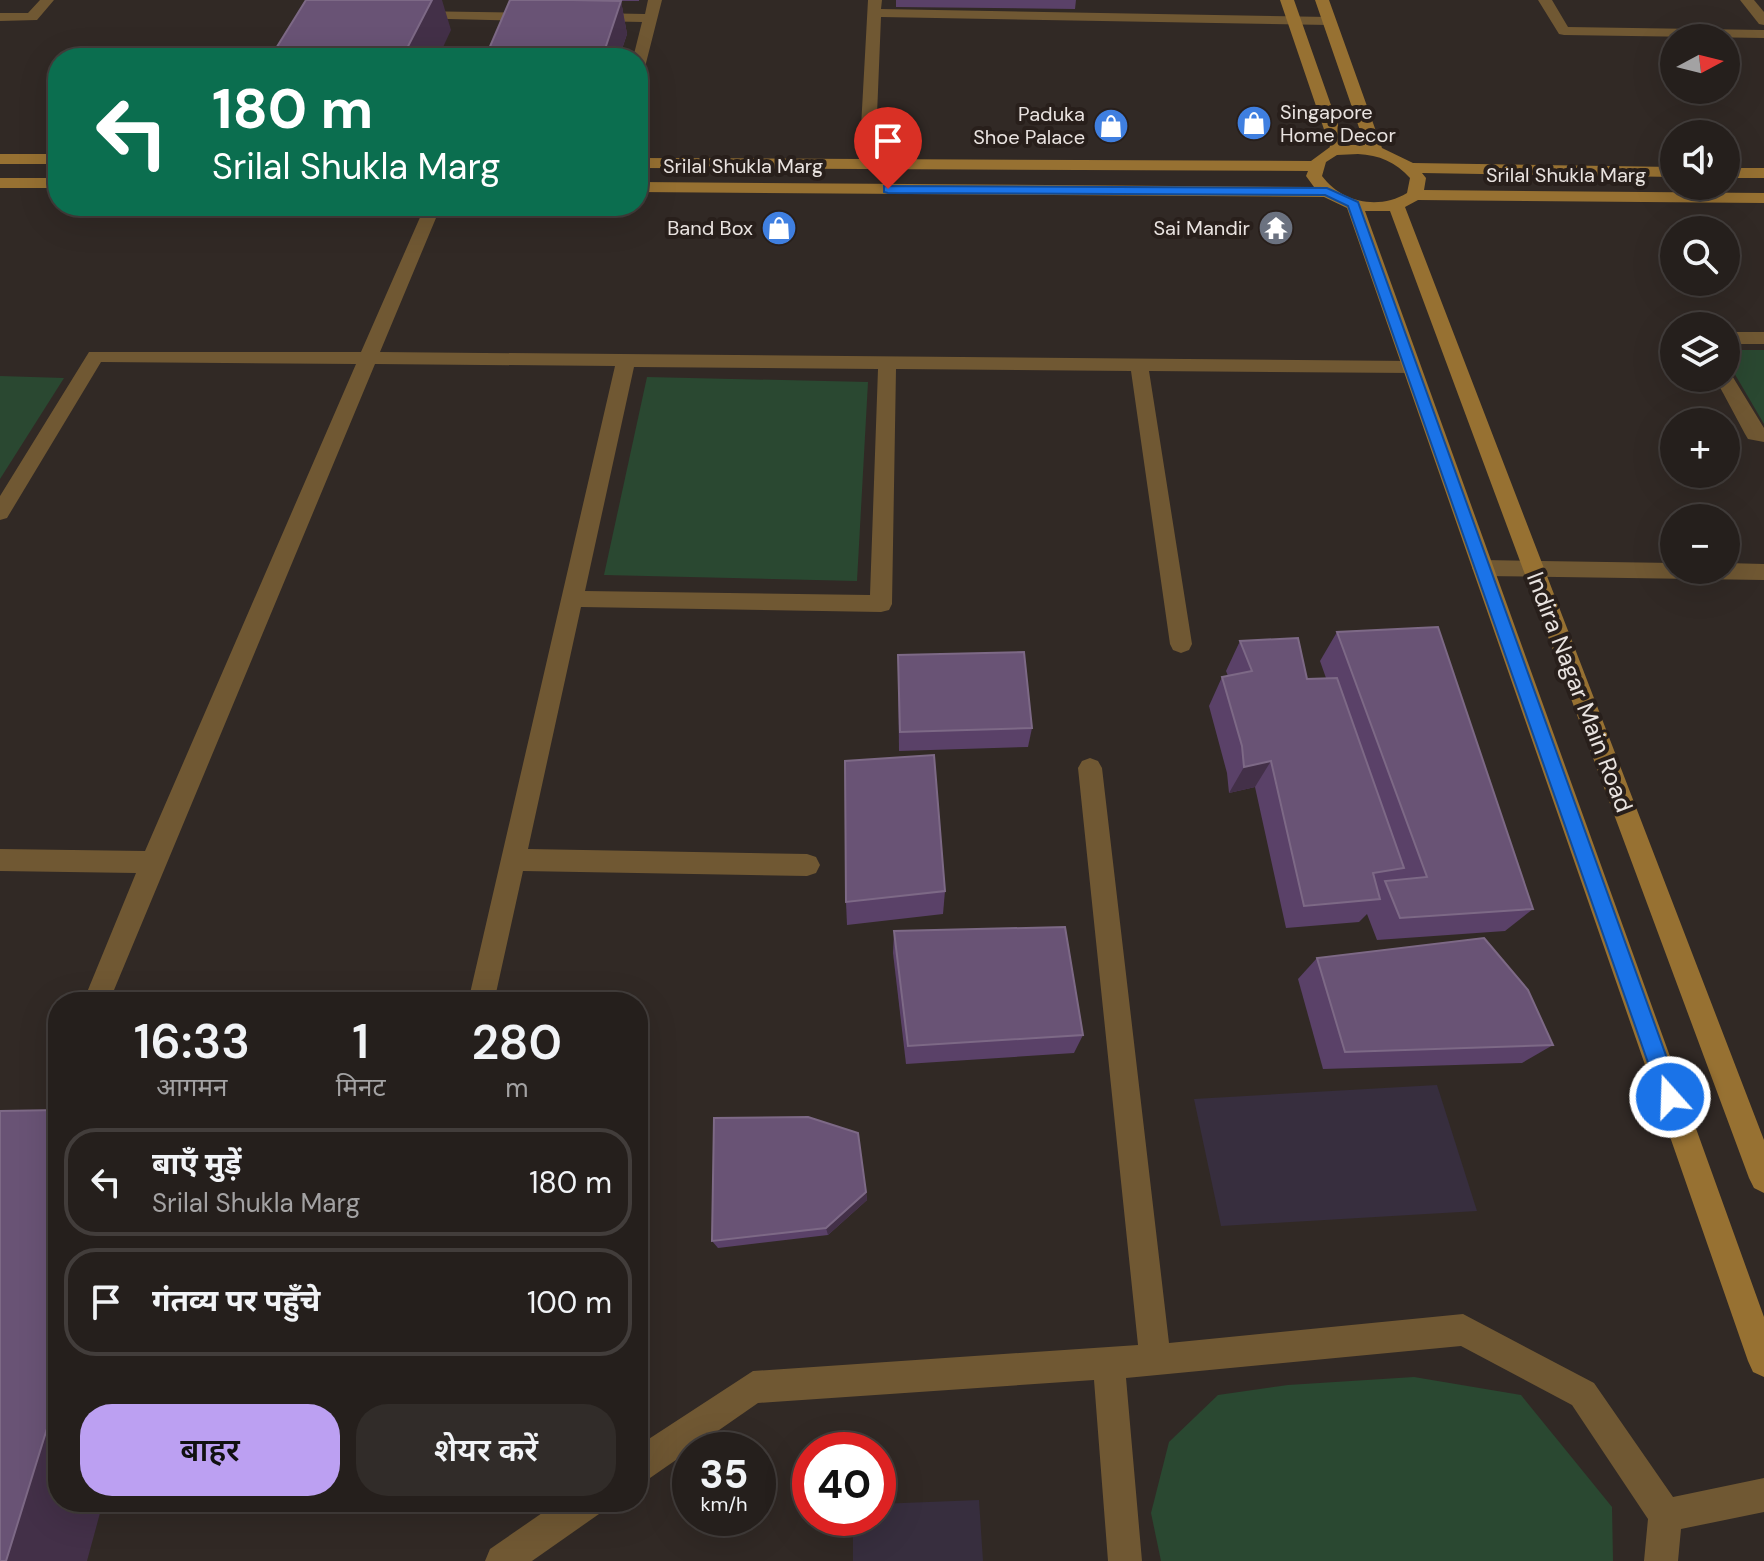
<!DOCTYPE html>
<html lang="hi">
<meta charset="utf-8">
<style>
body{margin:0;font-family:"DM Sans","Noto Sans Devanagari",sans-serif;background:#312c29;color:#f1f3f6;height:100vh;display:flex;flex-direction:column;font-size:30px;white-space:nowrap}
*{box-sizing:border-box;margin:0}
p{font-size:26px;color:#a3a2a3}
.icon{flex:none;width:44px;height:44px;fill:none;stroke:currentColor;stroke-width:2;stroke-linecap:round;stroke-linejoin:round}
.map{position:relative;flex:1;overflow:hidden}
.side{position:absolute;left:48px;top:992px;width:600px;height:520px;display:flex;flex-direction:column;background:#251f1c;border-radius:32px;box-shadow:0 8px 32px #0002,0 0 0 2px #423d3b}
.side>*{flex:none}
.hud{position:absolute;left:48px;top:48px;width:600px;height:168px;border-radius:32px;box-shadow:0 8px 32px #0002,0 0 0 2px #423d3b;background:#0b6e4f;color:#fff;overflow:hidden}
.needle{width:52px;rotate:83deg}
.fabs{position:absolute;left:1660px;top:24px;display:grid;gap:16px}
.fabs a{display:grid;place-items:center;width:80px;height:80px;border-radius:50%;background:#251f1c;box-shadow:0 8px 32px #0002,0 0 0 2px #423d3b;font-size:40px}
.speed{position:absolute;left:672px;top:1432px;display:flex;gap:16px;font-size:40px;font-weight:700;text-align:center}
.speed>*{display:grid;place-content:center;width:104px;height:104px;border-radius:50%;background:#251f1c;box-shadow:0 8px 32px #0002,0 0 0 2px #423d3b;line-height:1}
.speed small{font-size:20px;font-weight:400}
.speed .limit{border:12px solid #d22;background:#fff;color:#111}
.pin{position:absolute;display:grid;place-items:center;width:68px;height:68px;color:#fff;margin:-82px -34px;border-radius:50% 50% 50% 0;rotate:-45deg;box-shadow:0 0 8px #0007}
.pin .icon{rotate:45deg}
.me{position:absolute;width:88px;margin:-44px;rotate:340deg;stroke-linejoin:round;filter:drop-shadow(0 0 6px #0008)}
.turn{display:flex;align-items:center;gap:28px;height:168px;padding:0 32px;font-size:36px}
.turn .icon{width:104px;height:104px;stroke-width:2.5}
.turn b{display:block;font-size:56px;line-height:68px}
.eta{display:flex;justify-content:space-evenly;align-items:center;height:136px;text-align:center}
.eta b{font-size:48px;font-weight:600;line-height:56px}
.primary-button{display:flex;gap:16px;margin-top:auto;padding:16px 32px}
.primary-button a{flex:1;height:92px;border-radius:32px;background:#bca0f2;color:#111;font-size:32px;font-weight:600;line-height:92px;text-align:center}
.primary-button a+a{background:#312c29;color:#f1f3f6}
ul{padding:0;list-style:none}
li{display:flex;align-items:center;gap:24px;height:108px;margin:0 16px 12px;padding:0 16px;border:4px solid #423d3b;border-radius:32px}
li div{flex:1}
li b{display:block;font-size:30px}
li em{font-style:normal}
.map>svg:first-child{display:block}
.medical{fill:#372e3e}
.green{fill:#2a4831}
.lines{fill:none;stroke-linecap:round;stroke-linejoin:round}
.lane{fill:#705833;fill-rule:evenodd}
.street{fill:#705833;fill-rule:evenodd}
.secondary{fill:#977132;fill-rule:evenodd}
.wall{fill:#5a4168}
.shaded-wall{fill:#433048}
.building{fill:#695375;stroke:#7d6986;stroke-width:2}
.route{fill:#1a73e8;stroke:#114b97;stroke-width:2}
.labels{text-anchor:middle;dominant-baseline:central;stroke-width:8;stroke-linejoin:round;paint-order:stroke}
.far-poi-label{font-size:20px;fill:#e9e3e0;stroke:#281f1b;text-anchor:end}
.far-street-label{font-size:20px;fill:#e9e3e0;stroke:#281f1b}
.street-label{font-size:24px;fill:#e9e3e0;stroke:#281f1b}
</style>
<div class="map">
<svg width="1764" height="1561" viewBox="0 0 1764 1561">
<rect width="100%" height="100%" fill="#312925"/>
<g class="medical">
<polygon points="1437,1085 1477,1211 1221,1226 1194,1099"/>
<polygon points="979,1500 983,1561 853,1561 853,1518 878,1518 878,1504"/>
</g>
<g class="green">
<polygon points="1726,350 1764,350 1764,424 1726,359"/>
<polygon points="0,376 64,378 0,479"/>
<polygon points="647,377 868,382 857,581 604,575"/>
<polygon points="1414,1377 1521,1395 1612,1507 1613,1561 1161,1561 1151,1513 1169,1442 1218,1395 1288,1385"/>
</g>
<g class="lines">
<g class="lane">
<rect x="1726" y="332" width="38" height="12"/>
<polygon points="1726,372 1731,374 1764,428 1764,442 1748,439 1745,434 1715,378 1726,378"/>
</g>
<g class="street">
<polygon points="40,0 54,0 37,20 0,21 0,13 28,13"/>
<polygon points="648,0 662,0 645,67 638,71 638,58 633,58 642,22 593,21 586,17 593,13 645,14"/>
<polygon points="868,0 882,0 881,9 1329,17 1336,21 1329,25 881,17 875,164 867,169 859,164"/>
<polygon points="1538,0 1552,0 1568,27 1764,30 1764,38 1564,35 1559,34"/>
<polygon points="1740,0 1754,0 1764,12 1764,25 1759,24"/>
<polygon points="413,11 536,13 543,17 536,21 408,18 406,15"/>
<path d="M425 206H441L380 352 1412 361 1421 367 1412 373 1149 371 1192 644 1189 650 1181 653 1173 650 1170 644 1131 371 896 369 892 604 889 610 881 612 581 607 528 849 807 854 816 857 820 865 816 873 807 876 523 871 494 1002H468L615 366 375 364 109 1002H83L136 873 0 871V849L145 851 356 364 101 362 7 518 0 520V496L89 352H361ZM634 367 878 369 870 595 585 591Z"/>
<polygon points="1483,560 1674,563 1674,570 1726,570 1726,563 1764,564 1764,580 1483,576 1476,574 1472,568 1476,562"/>
<polygon points="1090,758 1098,761 1102,768 1169,1343 1463,1314 1594,1383 1673,1497 1764,1478 1764,1512 1681,1529 1678,1561 1644,1561 1648,1519 1572,1405 1461,1346 1126,1378 1142,1561 1108,1561 1094,1380 758,1403 650,1478 638,1483 638,1446 753,1371 1138,1345 1078,768 1082,761"/>
<polygon points="558,1502 604,1502 599,1514 532,1561 485,1561 490,1549"/>
</g>
<g class="secondary">
<path d="M1280 0H1294L1345 145H1365L1315 0H1329L1382 148 1413 163 1674 167V177L1422 173 1426 178 1424 190 1764 193V203L1418 200 1405 207 1764 1140V1193L1754 1188 1749 1178 1390 211H1365L1764 1317V1377L1753 1372 1748 1361 1347 208 1324 197 638 192V182L1314 187 1306 176 1308 171 638 168V158L1311 161 1330 147ZM1358 154C1379 155 1396 162 1410 178L1407 193C1379 210 1342 203 1322 176L1326 162 1337 155Z"/>
<rect x="0" y="154" width="58" height="10"/>
<rect x="1726" y="168" width="38" height="10"/>
<rect x="0" y="178" width="58" height="10"/>
</g>
</g>
<g class="wall">
<polygon points="510,0 639,0 639,1 621,1 627,34 619,58 485,58"/>
<polygon points="896,0 1076,0 1075,9 896,7"/>
<polygon points="1337,632 1533,909 1505,931 1377,940 1367,914 1359,922 1286,928 1255,787 1229,793 1227,773 1209,706 1222,677 1228,676 1226,671 1240,641 1307,679 1326,678 1320,661"/>
<polygon points="898,655 1032,728 1028,747 899,751"/>
<polygon points="945,891 943,914 847,925 846,902"/>
<polygon points="894,931 1083,1035 1074,1053 906,1064 893,953"/>
<polygon points="1317,958 1553,1045 1522,1063 1323,1069 1298,979"/>
<polygon points="866,1192 867,1200 828,1235 718,1248 712,1241"/>
</g>
<g class="shaded-wall">
<polygon points="432,0 442,0 451,30 438,58 402,58"/>
<polygon points="621,1 627,34 619,58 602,58"/>
<polygon points="1271,761 1255,787 1229,793 1244,767"/>
<polygon points="866,1192 867,1200 828,1235 826,1228"/>
<polygon points="58,1393 58,1502 103,1502 87,1561 6,1561"/>
<polygon points="184,1502 234,1502 168,1510"/>
</g>
<g class="building">
<polygon points="306,0 432,0 402,58 270,58"/>
<polygon points="510,0 572,0 621,1 602,58 485,58"/>
<polygon points="1438,627 1533,909 1400,918 1385,881 1427,877 1337,632"/>
<polygon points="1298,638 1307,679 1337,678 1404,868 1373,873 1380,899 1304,906 1271,761 1244,767 1242,746 1222,677 1252,671 1240,641"/>
<polygon points="1024,652 1032,728 900,732 898,655"/>
<polygon points="934,755 945,891 846,902 845,761"/>
<polygon points="1065,927 1083,1035 908,1046 894,931"/>
<polygon points="1484,938 1528,990 1553,1045 1345,1052 1317,958"/>
<polygon points="58,1110 58,1393 6,1561 0,1561 0,1111"/>
<polygon points="808,1117 858,1133 866,1192 826,1228 712,1241 714,1118"/>
<polygon points="158,1502 184,1502 168,1510"/>
</g>
<polygon class="route" points="884,186 1327,188 1358,202 1681,1097 1678,1104 1670,1107 1663,1104 1660,1097 1348,206 1325,195 888,193 884,192"/>
<defs>
<symbol id="shop-disc" viewBox="-11 -11 22 22"><circle r="9.5" fill="#3f7fe0" stroke="#281f1b"/><path d="M-5-2.5h2.3a2.7 3.5 0 0 1 5.4 0H5L5.5 6h-11ZM-1.5-2.5h3a1.5 2.3 0 0 0-3 0Z" fill="#fff"/></symbol>
<symbol id="temple-disc" viewBox="-11 -11 22 22"><circle r="9.5" fill="#6b7280" stroke="#281f1b"/><path d="M0-6L5-2H3V0L6.5 2.5H4V6H1.5V3h-3V6H-4V2.5H-6.5L-3 0V-2H-5Z" fill="#fff"/></symbol>
</defs>
<g fill-rule="evenodd">
<use href="#shop-disc" x="1234" y="103" width="40" height="40"/>
<use href="#shop-disc" x="1091" y="106" width="40" height="40"/>
<use href="#shop-disc" x="759" y="208" width="40" height="40"/>
<use href="#temple-disc" x="1256" y="208" width="40" height="40"/>
</g>
<g class="labels">
<g class="far-poi-label">
<text x="1280" y="112" text-anchor="start">Singapore<tspan x="1280" dy="23">Home Decor</tspan></text>
<text x="1085" y="114">Paduka<tspan x="1085" dy="23">Shoe Palace</tspan></text>
<text x="753" y="228">Band Box</text>
<text x="1250" y="228">Sai Mandir</text>
</g>
<g class="far-street-label">
<text x="743" y="166">Srilal Shukla Marg</text>
<text x="1566" y="175">Srilal Shukla Marg</text>
</g>
<g class="street-label">
<text transform="translate(1580 692) rotate(69)">Indira Nagar Main Road</text>
</g>
</g>
</svg>
<div class="fabs">
<a><svg class="needle" viewBox="-14 -14 28 28"><path d="M0-13l5 13h-10z" fill="#e53935"/><path d="M0 13l5-13h-10z" fill="#a3a2a3"/></svg></a>
<a><svg class="icon" aria-label="sound" viewBox="0 0 24 24"><path d="M4 9h4l5-4v14l-5-4H4zM17 9q2 3 0 6"/></svg></a>
<a><svg class="icon" aria-label="search" viewBox="0 0 24 24"><circle cx="10" cy="10" r="6"/><path d="M15 15l6 6"/></svg></a>
<a><svg class="icon" aria-label="layers" viewBox="0 0 24 24"><path d="M12 4l9 5-9 5-9-5zM3 14l9 5 9-5"/></svg></a>
<a>+</a>
<a>−</a>
</div>
<div class="speed"><div>35<small>km/h</small></div><div class="limit">40</div></div>
<div class="pin" style="left:888px;top:189px;background:#d93025"><svg class="icon" aria-label="arrive" viewBox="0 0 24 24"><path d="M6 21V4h12l-3 4 3 4H6"/></svg></div>
<svg class="me" style="left:1670px;top:1097px" viewBox="-20 -20 40 40"><circle r="17" fill="#1a73e8" stroke="#fff" stroke-width="3"/><path d="M0-11L8 9 0 5-8 9z" fill="#fff"/></svg>
<div class="hud">
<div class="turn"><svg class="icon" aria-label="left" viewBox="0 0 24 24"><path d="M17 20v-9H6M10 6l-5 5 5 5"/></svg><div><b>180 m</b>Srilal Shukla Marg</div></div>
</div>
<section class="side">
<div class="eta">
<div><b>16:33</b><p>आगमन</p></div>
<div><b>1</b><p>मिनट</p></div>
<div><b>280</b><p>m</p></div>
</div>
<ul>
<li><svg class="icon" aria-label="left" viewBox="0 0 24 24"><path d="M17 20v-9H6M10 6l-5 5 5 5"/></svg><div><b>बाएँ मुड़ें</b><p>Srilal Shukla Marg</p></div><em>180 m</em></li>
<li><svg class="icon" aria-label="arrive" viewBox="0 0 24 24"><path d="M6 21V4h12l-3 4 3 4H6"/></svg><div><b>गंतव्य पर पहुँचे</b></div><em>100 m</em></li>
</ul>
<div class="primary-button"><a>बाहर</a><a>शेयर करें</a></div>
</section>
</div>
